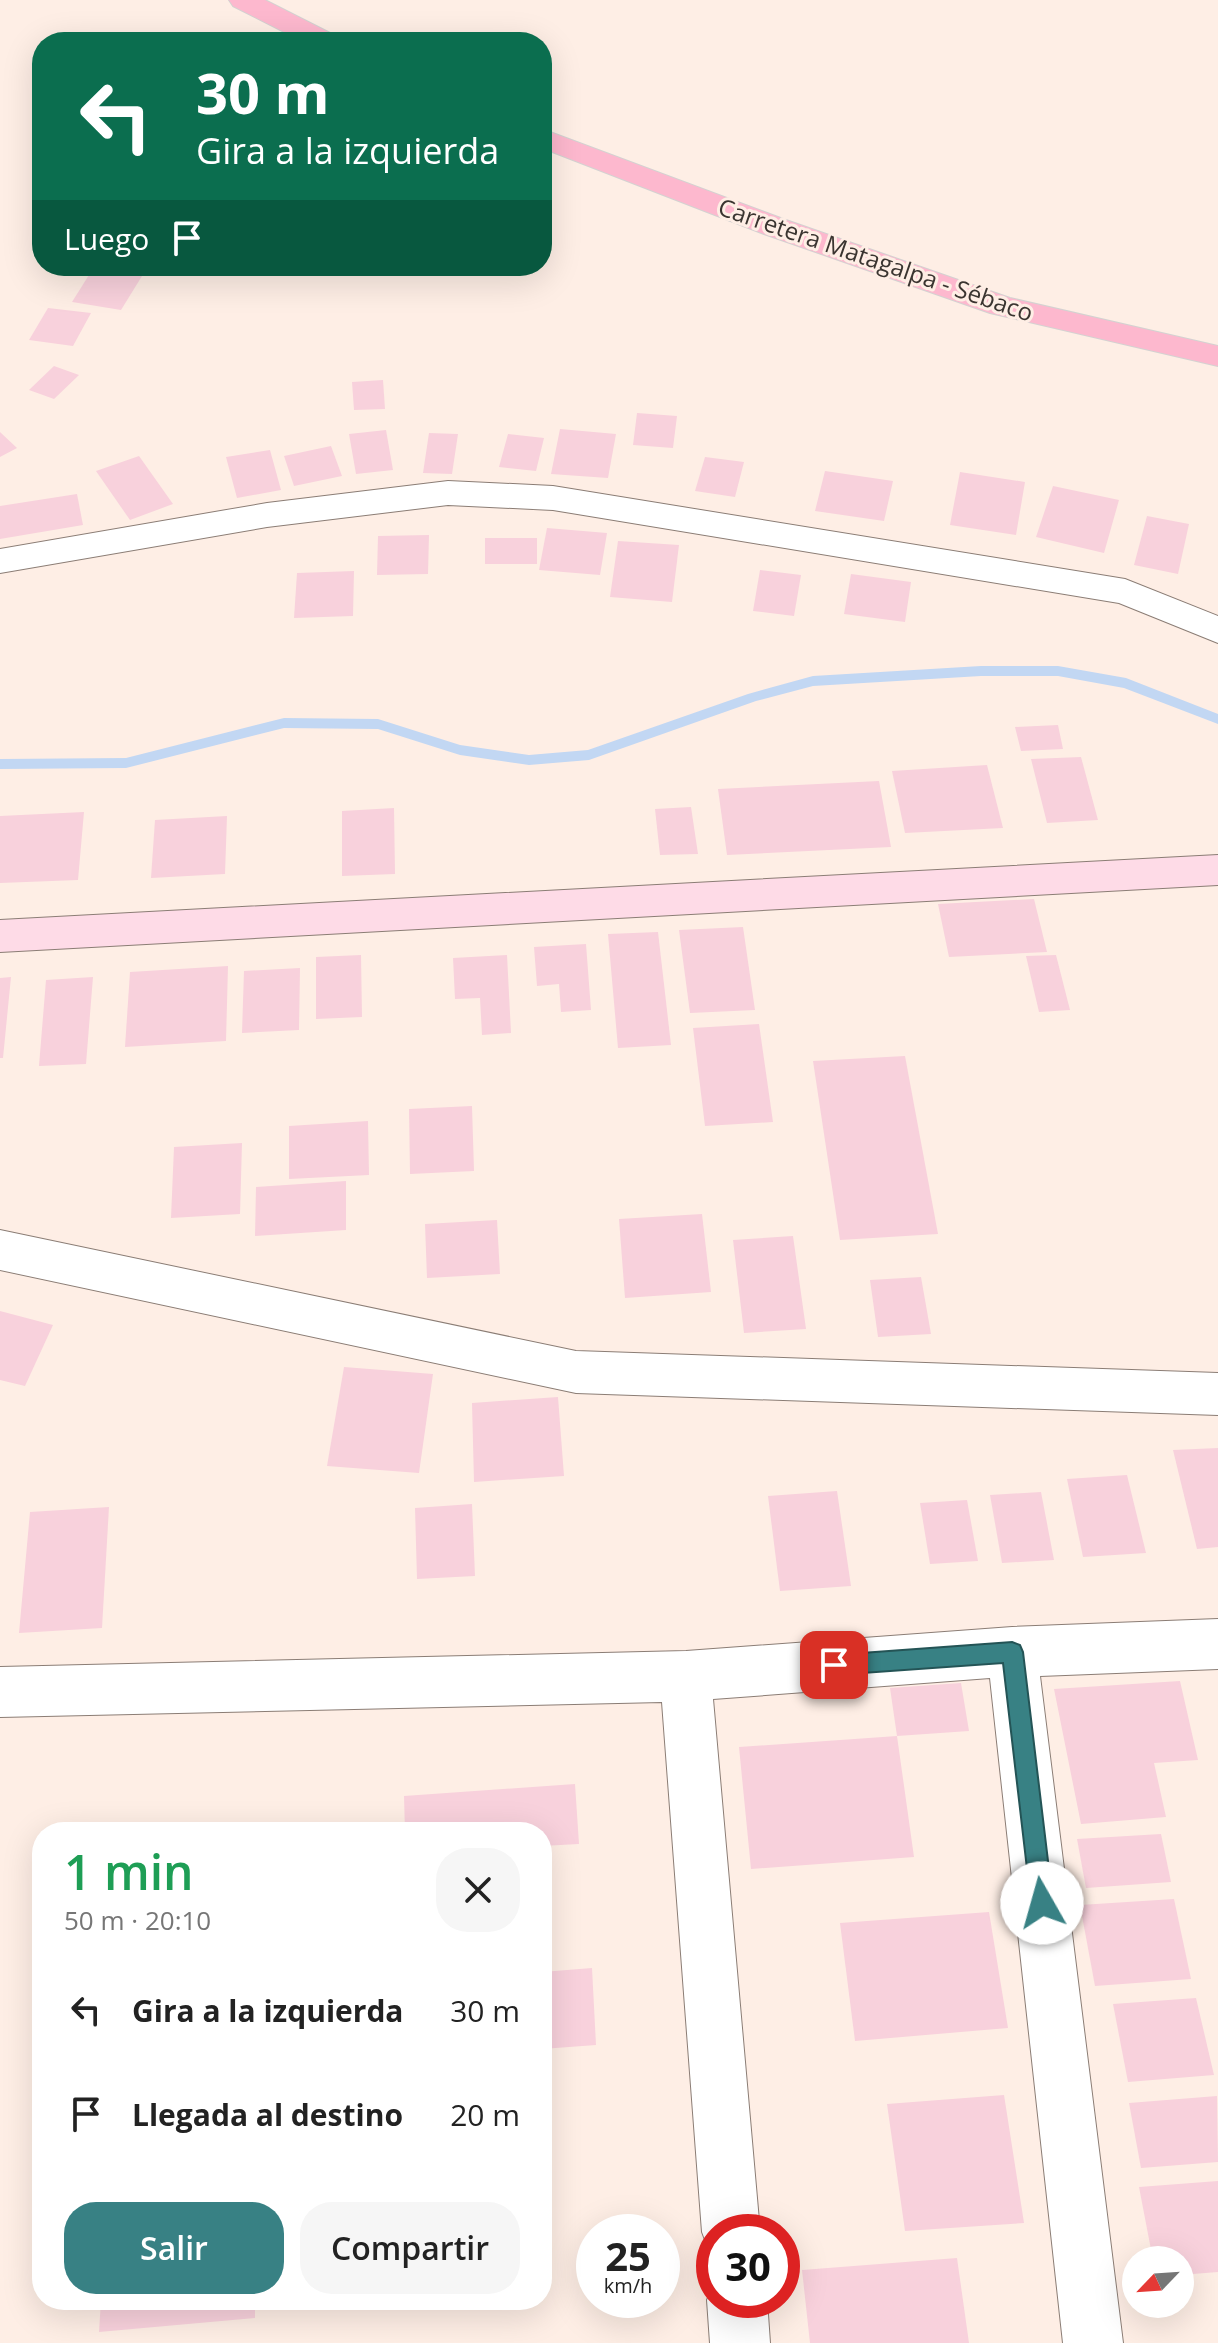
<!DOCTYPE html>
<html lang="es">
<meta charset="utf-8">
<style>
body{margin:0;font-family:"Open Sans",sans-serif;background:#f6f6f6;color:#222;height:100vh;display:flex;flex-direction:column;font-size:30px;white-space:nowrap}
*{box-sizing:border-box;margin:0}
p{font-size:26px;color:#767676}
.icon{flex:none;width:44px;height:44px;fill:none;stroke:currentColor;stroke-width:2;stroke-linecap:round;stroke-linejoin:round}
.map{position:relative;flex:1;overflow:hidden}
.sheet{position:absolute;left:32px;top:1822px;width:520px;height:488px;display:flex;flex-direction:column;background:#fff;border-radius:32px;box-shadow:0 8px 32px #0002}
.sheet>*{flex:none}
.hud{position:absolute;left:32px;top:32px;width:520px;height:244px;border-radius:32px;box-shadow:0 8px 32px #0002;background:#0b6e4f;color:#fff;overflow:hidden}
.needle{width:52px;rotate:245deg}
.controls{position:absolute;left:1122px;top:2246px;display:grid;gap:16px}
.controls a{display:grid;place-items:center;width:72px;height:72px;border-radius:50%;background:#fff;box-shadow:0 8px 32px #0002;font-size:40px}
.speed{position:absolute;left:576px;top:2214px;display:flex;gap:16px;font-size:40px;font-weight:700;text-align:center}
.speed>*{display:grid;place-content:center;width:104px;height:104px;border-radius:50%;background:#fff;box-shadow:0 8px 32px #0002;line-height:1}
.speed small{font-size:20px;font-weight:400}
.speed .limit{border:12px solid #d22;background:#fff;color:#111}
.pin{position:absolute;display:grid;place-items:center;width:68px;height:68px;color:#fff;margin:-34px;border-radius:16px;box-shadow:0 4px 12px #0006}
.me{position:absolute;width:88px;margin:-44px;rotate:353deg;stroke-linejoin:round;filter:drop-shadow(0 0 6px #0008)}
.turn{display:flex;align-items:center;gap:28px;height:168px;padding:0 32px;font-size:36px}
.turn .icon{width:104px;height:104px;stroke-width:2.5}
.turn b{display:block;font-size:56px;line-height:68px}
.then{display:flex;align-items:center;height:76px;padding:0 32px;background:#0003;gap:16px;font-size:30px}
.round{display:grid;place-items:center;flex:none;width:84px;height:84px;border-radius:32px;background:#f6f6f6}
.headline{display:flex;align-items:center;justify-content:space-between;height:136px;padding:0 32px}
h1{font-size:48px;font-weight:600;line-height:60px;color:#1e9e55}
.button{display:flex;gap:16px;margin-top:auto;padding:16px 32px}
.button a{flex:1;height:92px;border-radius:32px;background:#388184;color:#fff;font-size:32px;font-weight:600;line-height:92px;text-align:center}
.button a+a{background:#f6f6f6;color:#222}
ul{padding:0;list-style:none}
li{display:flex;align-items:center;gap:24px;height:104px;padding:0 32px}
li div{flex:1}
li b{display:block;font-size:30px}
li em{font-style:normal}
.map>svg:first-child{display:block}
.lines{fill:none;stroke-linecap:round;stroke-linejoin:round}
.stream{fill:#c2d7f3;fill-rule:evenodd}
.building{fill:#f8d1dc}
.street-casing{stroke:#8b7d75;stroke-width:2}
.secondary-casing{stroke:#8b7d75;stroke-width:2}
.primary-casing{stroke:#d4d2d1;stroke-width:2}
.street{fill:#fff;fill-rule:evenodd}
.secondary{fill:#fedbe7;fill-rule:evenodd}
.primary{fill:#fdb8ce;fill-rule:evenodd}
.route{fill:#388184;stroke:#245456;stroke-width:2}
.labels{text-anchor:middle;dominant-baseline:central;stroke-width:6;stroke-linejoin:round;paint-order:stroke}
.far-street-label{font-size:24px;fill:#3a3430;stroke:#feeee5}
</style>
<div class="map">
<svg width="1218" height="2343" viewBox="0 0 1218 2343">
<rect width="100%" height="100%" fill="#feeee5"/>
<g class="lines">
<polygon class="stream" points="981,666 1058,666 1126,678 1218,714 1218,724 1124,688 1058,676 981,676 813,686 756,701 589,760 529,765 460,755 378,729 284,728 126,768 0,769 0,759 126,758 284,718 378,719 460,745 529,755 588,750 748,694 813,676"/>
</g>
<g class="building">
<polygon points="94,267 142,276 121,310 72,302"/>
<polygon points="48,308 91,313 73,346 29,340"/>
<polygon points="54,366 79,375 54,399 29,390"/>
<polygon points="383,380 385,409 354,410 352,382"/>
<polygon points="637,413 677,416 673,448 633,445"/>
<polygon points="560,429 616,434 608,478 551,474"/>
<polygon points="386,430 393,470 356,474 349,434"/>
<polygon points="0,432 17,448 0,457"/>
<polygon points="429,433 458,434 452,474 423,473"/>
<polygon points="508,434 544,438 536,471 499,467"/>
<polygon points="331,446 342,476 294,486 284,456"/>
<polygon points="270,450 281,490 237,498 226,457"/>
<polygon points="139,456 173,504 130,520 96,471"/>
<polygon points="705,457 744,462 735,497 695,491"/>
<polygon points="825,471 893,481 884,521 815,511"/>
<polygon points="960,472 1025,482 1016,535 950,525"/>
<polygon points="1053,486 1119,500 1104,553 1036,537"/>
<polygon points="77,494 83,525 0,539 0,506"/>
<polygon points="1147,516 1189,524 1178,574 1134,565"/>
<polygon points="547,528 607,533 600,575 539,570"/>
<polygon points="429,535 428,574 377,575 378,536"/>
<rect x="485" y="538" width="52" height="26"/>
<polygon points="618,541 679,545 672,602 610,597"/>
<polygon points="760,570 801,575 794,616 753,611"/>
<polygon points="354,571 353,616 294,618 297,573"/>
<polygon points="851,574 911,582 905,622 844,614"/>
<polygon points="1058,725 1063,749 1021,751 1015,727"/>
<polygon points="1081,757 1098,820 1047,823 1031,759"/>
<polygon points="987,765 1003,828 905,833 892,771"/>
<polygon points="879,781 891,847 727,855 718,789"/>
<polygon points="691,807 698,854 660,855 655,809"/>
<polygon points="394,808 395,874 342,876 342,811"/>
<polygon points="84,812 78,880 0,883 0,816"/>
<polygon points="227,816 225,874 151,878 155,820"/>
<polygon points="1034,899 1047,952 949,957 938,904"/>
<polygon points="743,927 755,1010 690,1013 679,930"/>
<polygon points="658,932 671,1045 618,1048 608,934"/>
<polygon points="586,944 591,1010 561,1012 559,984 537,986 534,947"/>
<polygon points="361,955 362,1017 316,1019 316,957"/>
<polygon points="507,955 511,1033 482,1035 480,998 455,999 453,958"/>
<polygon points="1056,955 1070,1010 1039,1012 1026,956"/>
<polygon points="228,966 226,1041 125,1047 130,972"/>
<polygon points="300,968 299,1030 242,1033 244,971"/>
<polygon points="11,977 3,1058 0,1058 0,978"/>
<polygon points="93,977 86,1064 39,1066 46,980"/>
<polygon points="759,1024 773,1122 705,1126 693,1028"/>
<polygon points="905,1056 938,1234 840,1240 813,1061"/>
<polygon points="472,1106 474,1171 410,1174 409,1109"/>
<polygon points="368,1121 369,1175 289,1179 289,1126"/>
<polygon points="242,1143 240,1214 171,1218 174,1147"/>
<polygon points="346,1181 346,1230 255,1236 256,1187"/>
<polygon points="702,1214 711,1292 625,1298 619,1219"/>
<polygon points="497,1220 500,1274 427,1278 425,1224"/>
<polygon points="793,1236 806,1329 744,1333 733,1240"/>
<polygon points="921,1277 931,1334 878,1337 870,1280"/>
<polygon points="0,1311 53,1325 25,1386 0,1380"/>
<polygon points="344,1367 433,1374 419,1473 327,1466"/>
<polygon points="558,1397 564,1476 474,1482 472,1403"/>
<polygon points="1218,1448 1218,1547 1197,1549 1173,1450"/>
<polygon points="1127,1475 1146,1553 1083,1557 1067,1479"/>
<polygon points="837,1491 851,1586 780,1591 768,1496"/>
<polygon points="1041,1492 1054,1560 1002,1563 990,1495"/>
<polygon points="967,1500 978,1561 930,1564 920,1503"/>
<polygon points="472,1504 475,1576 417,1579 415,1508"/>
<polygon points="109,1507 102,1628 19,1633 30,1512"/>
<polygon points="1180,1681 1198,1760 1154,1763 1166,1817 1081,1824 1054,1689"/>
<polygon points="961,1683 969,1731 897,1736 890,1688"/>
<polygon points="897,1736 914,1857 751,1869 739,1747"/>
<polygon points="575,1784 579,1844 542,1846 542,1832 405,1832 404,1796"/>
<polygon points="1161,1834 1171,1882 1086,1888 1077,1839"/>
<polygon points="1174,1899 1191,1979 1095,1986 1080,1905"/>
<polygon points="989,1912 1008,2028 855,2041 840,1923"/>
<polygon points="592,1968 596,2045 542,2049 542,1972"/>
<polygon points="1196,1998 1214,2075 1128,2082 1113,2004"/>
<polygon points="1004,2095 1024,2223 905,2231 887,2104"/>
<polygon points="1217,2096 1218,2162 1141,2168 1129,2103"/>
<polygon points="1218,2181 1218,2272 1180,2275 1180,2260 1153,2260 1139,2187"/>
<polygon points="957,2258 969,2343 810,2343 802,2270"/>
<polygon points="101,2300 255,2300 255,2318 99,2332"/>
</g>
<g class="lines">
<defs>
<g id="street">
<polygon points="448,481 553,486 1125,579 1218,616 1218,643 1119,603 553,510 448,505 267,527 0,573 0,549 267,503"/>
<polygon points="0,1230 576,1351 1218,1373 1218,1415 576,1393 0,1270"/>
<polygon points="1218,1619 1218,1669 1040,1676 1123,2343 1063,2343 990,1678 713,1699 760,2232 714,2232 714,2254 710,2253 702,2232 662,1702 0,1717 0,1667 686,1651 1012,1627"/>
<polygon points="714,2284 714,2300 767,2300 770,2343 710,2343 707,2300"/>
</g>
<polygon id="secondary" points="1218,855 1218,885 0,952 0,920"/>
<g id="primary">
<polygon points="229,0 265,0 336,36 340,42 304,42 233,6"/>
<polygon points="542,129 786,220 1010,298 1218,346 1218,366 990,313 764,234 542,148"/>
</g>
</defs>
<use href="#street" class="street-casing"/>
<use href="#secondary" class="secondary-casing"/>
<use href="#primary" class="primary-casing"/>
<use href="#street" class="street"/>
<use href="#secondary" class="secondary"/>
<use href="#primary" class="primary"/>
</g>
<polygon class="route" points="1012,1642 1020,1645 1023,1652 1053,1903 1050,1911 1042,1914 1034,1911 1031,1903 1003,1663 834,1675 827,1672 824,1665 827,1658 834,1655"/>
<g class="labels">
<g class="far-street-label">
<text transform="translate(876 259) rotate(19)">Carretera Matagalpa - Sébaco</text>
</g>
</g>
</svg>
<div class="controls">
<a><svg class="needle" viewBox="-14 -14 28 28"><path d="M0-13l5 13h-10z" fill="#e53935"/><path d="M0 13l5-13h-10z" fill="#767676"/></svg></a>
</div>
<div class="speed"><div>25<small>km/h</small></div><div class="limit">30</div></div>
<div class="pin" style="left:834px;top:1665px;background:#d93025"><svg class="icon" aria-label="arrive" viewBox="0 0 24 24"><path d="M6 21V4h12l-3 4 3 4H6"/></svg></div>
<svg class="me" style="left:1042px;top:1903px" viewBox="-20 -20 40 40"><circle r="19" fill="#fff"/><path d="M0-13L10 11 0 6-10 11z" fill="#388184"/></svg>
<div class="hud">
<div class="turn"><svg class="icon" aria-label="left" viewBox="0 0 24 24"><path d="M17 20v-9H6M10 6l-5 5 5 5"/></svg><div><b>30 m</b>Gira a la izquierda</div></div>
<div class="then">Luego<svg class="icon" aria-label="arrive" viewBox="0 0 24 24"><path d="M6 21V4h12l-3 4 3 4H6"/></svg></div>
</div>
<section class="sheet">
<div class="headline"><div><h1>1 min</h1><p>50 m · 20:10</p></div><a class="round"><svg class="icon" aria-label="close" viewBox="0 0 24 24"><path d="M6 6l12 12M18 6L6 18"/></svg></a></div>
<ul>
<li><svg class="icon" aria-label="left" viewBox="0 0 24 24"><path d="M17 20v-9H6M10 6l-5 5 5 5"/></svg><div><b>Gira a la izquierda</b></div><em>30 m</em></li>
<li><svg class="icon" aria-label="arrive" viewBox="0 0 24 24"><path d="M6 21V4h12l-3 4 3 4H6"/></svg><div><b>Llegada al destino</b></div><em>20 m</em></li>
</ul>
<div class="button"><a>Salir</a><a>Compartir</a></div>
</section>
</div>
